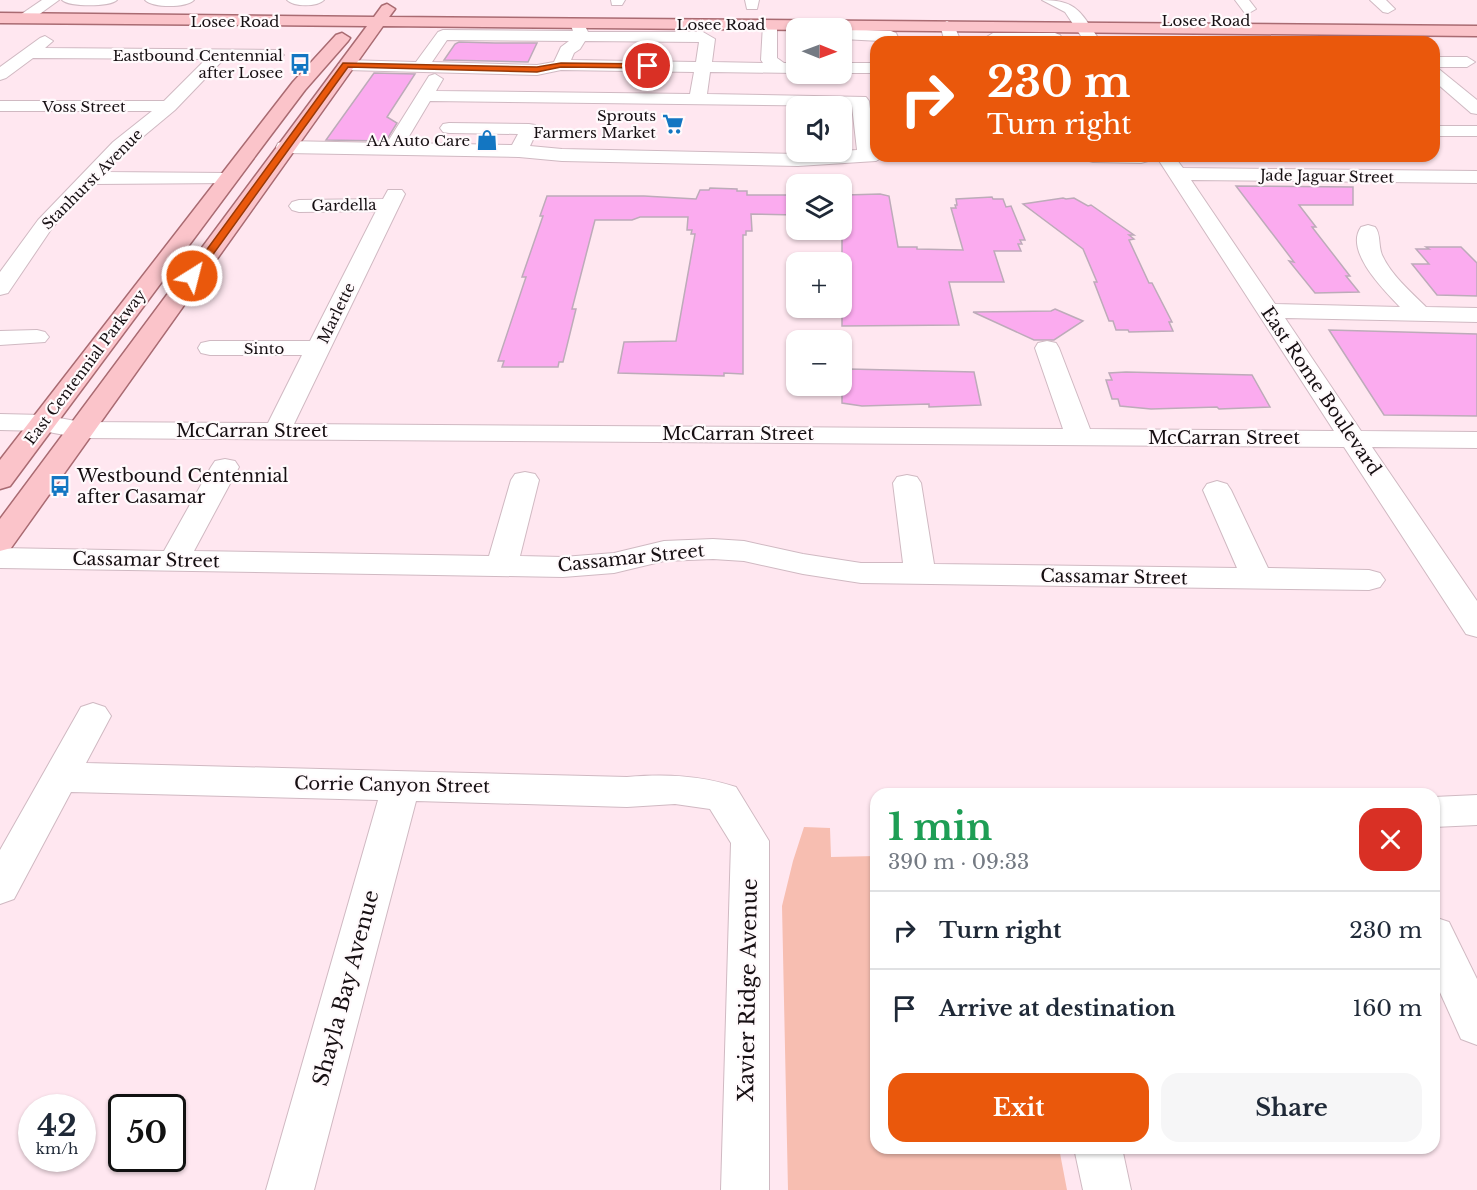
<!DOCTYPE html>
<meta charset="utf-8">
<style>
body{margin:0;font-family:"Libre Baskerville",serif;background:#f6f6f7;color:#1f2937;height:100vh;display:flex;flex-direction:column;font-size:22px;white-space:nowrap}
*{box-sizing:border-box;margin:0}
p{font-size:20px;color:#747a83}
.icon{flex:none;width:33px;height:33px;fill:none;stroke:currentColor;stroke-width:2;stroke-linecap:round;stroke-linejoin:round}
.map{position:relative;flex:1;overflow:hidden}
.panel{position:absolute;left:870px;top:788px;width:570px;height:366px;display:flex;flex-direction:column;background:#fff;border-radius:18px;box-shadow:0 2px 4px #0004}
.panel>*{flex:none}
.guide{position:absolute;left:870px;top:36px;width:570px;height:126px;border-radius:18px;box-shadow:0 2px 4px #0004;background:#ea580c;color:#fff;overflow:hidden}
.needle{width:39px;rotate:91deg}
.buttons{position:absolute;left:786px;top:18px;display:grid;gap:12px}
.buttons a{display:grid;place-items:center;width:66px;height:66px;border-radius:12px;background:#fff;box-shadow:0 2px 4px #0004;font-size:30px}
.speed{position:absolute;left:18px;top:1094px;display:flex;gap:12px;font-size:30px;font-weight:700;text-align:center}
.speed>*{display:grid;place-content:center;width:78px;height:78px;border-radius:50%;background:#fff;box-shadow:0 2px 4px #0004;line-height:1}
.speed small{font-size:15px;font-weight:400}
.speed .limit{border:3px solid #111;border-radius:9px;background:#fff;color:#111}
.pin{position:absolute;display:grid;place-items:center;width:51px;height:51px;color:#fff;margin:-26px;border:3px solid #fff;border-radius:50%;box-shadow:0 2px 6px #0007}
.me{position:absolute;width:66px;margin:-33px;rotate:36deg;stroke-linejoin:round;filter:drop-shadow(0 0 4px #0008)}
.turn{display:flex;align-items:center;gap:21px;height:126px;padding:0 18px;font-size:27px}
.turn .icon{width:78px;height:78px;stroke-width:2.5}
.turn b{display:block;font-size:42px;line-height:51px}
.round{display:grid;place-items:center;flex:none;width:63px;height:63px;border-radius:18px;background:#f6f6f7}
.headline{display:flex;align-items:center;justify-content:space-between;height:102px;padding:0 18px}
h1{font-size:36px;font-weight:700;line-height:45px;color:#1e9e55}
.button{display:flex;gap:12px;margin-top:auto;padding:12px 18px}
.button a{flex:1;height:69px;border-radius:18px;background:#ea580c;color:#fff;font-size:24px;font-weight:700;line-height:69px;text-align:center}
.button a+a{background:#f6f6f7;color:#1f2937}
ul{padding:0;list-style:none}
li{display:flex;align-items:center;gap:18px;height:78px;padding:0 18px;border-top:2px solid #e0e1e3}
li div{flex:1}
li b{display:block;font-size:22px}
li em{font-style:normal}
.map>svg:first-child{display:block}
.green{fill:#f7beb1}
.building{fill:#fbabef;stroke:#bdabb9;stroke-width:1.5}
.lines{fill:none;stroke-linecap:round;stroke-linejoin:round}
.minor-casing{stroke:#d0b9c2;stroke-width:2}
.major-casing{stroke:#a96b72;stroke-width:3}
.minor{fill:#fff;fill-rule:evenodd}
.major{fill:#fbc4ca;fill-rule:evenodd}
.route{fill:#ea580c;stroke:#983908;stroke-width:1.5}
.labels{text-anchor:middle;dominant-baseline:central;stroke-width:4.5;stroke-linejoin:round;paint-order:stroke}
.far-street-label{font-size:15px;fill:#160f12;stroke:#fffafc}
.far-poi-label{font-size:15px;fill:#160f12;stroke:#fffafc;text-anchor:end}
.street-label{font-size:18px;fill:#160f12;stroke:#fffafc}
.poi-label{font-size:18px;fill:#160f12;stroke:#fffafc;text-anchor:start}
.near-street-label{font-size:21px;fill:#160f12;stroke:#fffafc}
</style>
<div class="map">
<svg width="1477" height="1190" viewBox="0 0 1477 1190">
<rect width="100%" height="100%" fill="#ffe7f0"/>
<polygon class="green" points="804,827 830,828 831,857 876,856 876,1148 1059,1148 1067,1190 788,1190 782,906 793,861"/>
<g class="building">
<polygon points="459,42 495,43 537,43 528,62 444,60 455,44"/>
<polygon points="374,73 415,74 387,117 397,123 386,141 326,140"/>
<polygon points="1236,186 1353,187 1353,205 1299,205 1316,227 1312,227 1350,276 1346,276 1359,292 1315,293 1289,261 1294,262"/>
<polygon points="710,188 737,189 737,191 747,191 747,195 796,195 796,215 751,214 752,231 746,231 746,235 743,235 743,374 724,373 724,376 618,373 624,342 676,341 695,234 691,234 692,230 687,230 688,217 640,217 632,220 595,220 572,309 576,309 563,362 559,362 558,367 502,367 504,361 498,361 526,277 522,277 543,216 540,216 547,196 644,196 696,199 700,190 709,190"/>
<polygon points="880,194 889,196 898,247 917,247 917,249 963,250 951,208 956,208 955,205 957,205 956,199 992,197 993,199 1003,199 1006,207 1011,206 1025,240 1020,240 1022,244 1018,244 1021,251 994,251 1004,282 949,282 959,325 842,326 842,199 846,199 846,195"/>
<polygon points="1063,198 1066,199 1074,198 1088,206 1091,205 1134,235 1129,235 1134,239 1129,240 1149,283 1152,283 1172,322 1169,322 1173,331 1129,332 1128,330 1116,330 1113,321 1109,321 1094,282 1097,282 1083,249 1023,204"/>
<polygon points="1426,247 1461,247 1477,263 1477,296 1437,295 1412,264 1429,264 1416,249 1429,249"/>
<polygon points="1055,309 1083,321 1054,340 1034,340 973,312 1051,311"/>
<polygon points="1329,330 1477,334 1477,416 1384,415"/>
<polygon points="849,369 974,372 981,405 929,407 929,404 862,406 842,403 842,370"/>
<polygon points="1126,372 1252,375 1270,407 1219,409 1217,407 1151,409 1120,406 1118,399 1112,399 1106,380 1112,380 1109,373"/>
</g>
<g class="lines">
<defs>
<g id="minor">
<polygon points="42,0 59,0 30,21 20,21 18,18 20,15"/>
<path d="M62 0H117C110 7 69 7 62 0Z"/>
<path d="M145 0H194C186 8 153 8 145 0Z"/>
<path d="M287 0H324C317 7 294 7 287 0Z"/>
<polygon points="611,0 625,0 622,5 612,5"/>
<polygon points="745,0 759,0 757,9 747,9"/>
<path d="M1042 0C1079 0 1081 14 1101 42H1085L1065 12Z"/>
<polygon points="1235,0 1249,0 1256,9 1249,13 1244,12"/>
<polygon points="1370,0 1386,0 1395,9 1388,13 1383,12"/>
<path d="M577 19 582 20 588 32H703L715 39 712 62 763 63 761 60 763 24 765 21H775L777 24V58L784 63H796V73L710 72 707 94 866 97 869 101 876 156H885L876 161 798 166 562 161 519 157 285 153 278 151 276 147 278 143 285 141 387 143 429 76 435 74 443 79 436 91 690 94 694 72 561 70 537 75 346 70 338 65 346 60 416 62 438 32 443 30 573 31 570 23ZM447 40 569 41 561 47 554 62 537 65 432 62ZM585 41 699 42 696 62 571 60 574 53 580 49ZM430 101 852 106 857 150 798 154 562 149 530 146 538 129 535 125 529 124 449 123 443 124 440 128 443 132 449 133 518 134 512 145 405 143Z"/>
<polygon points="947,21 954,25 961,42 945,42 940,25"/>
<polygon points="842,29 891,31 896,33 900,42 842,39"/>
<polygon points="993,33 1055,33 1060,35 1065,42 987,42 985,38"/>
<polygon points="45,36 53,41 45,48 276,50 284,55 276,60 224,59 175,110 127,150 105,172 227,173 234,175 237,179 234,183 94,184 52,228 8,293 0,295 0,272 38,220 113,142 152,111 0,111 0,101 164,101 206,59 33,58 6,78 0,80 0,67 40,38"/>
<polygon points="1434,57 1467,57 1475,62 1467,67 1434,67"/>
<rect x="842" y="63" width="34" height="10"/>
<polygon points="1434,68 1440,70 1477,100 1477,114 1471,113 1434,81"/>
<rect x="1434" y="126" width="43" height="10"/>
<polygon points="1084,156 1150,156 1150,157 1148,161 1141,163 1093,162 1086,160"/>
<path d="M1156 156H1174L1183 168 1477 171V183L1191 180 1275 304 1400 307C1384 290 1344 251 1361 227L1368 225 1375 227C1381 234 1378 245 1382 255 1391 275 1410 291 1426 307L1477 308V322L1285 318 1361 431 1477 432V448L1372 447 1477 601V637L1466 634 1344 447 81 438 43 431 0 430V414L43 415 81 422 268 423 302 355H210L201 353 198 348 201 343 210 341H310L376 211 299 212 292 210 289 206 292 202 299 200 383 199 388 190H402L405 194 294 424 1063 429 1035 348 1038 343 1047 341 1056 343 1059 348 1090 429 1334 431Z"/>
<polygon points="37,330 45,332 49,337 45,342 0,345 0,331"/>
<polygon points="225,459 235,461 239,467 194,551 489,556 511,480 515,474 525,472 535,474 539,480 520,556 563,557 614,553 664,541 713,539 744,541 803,554 861,563 903,563 893,483 897,477 907,475 917,477 921,483 934,564 1237,568 1203,490 1207,484 1217,481 1227,484 1231,490 1268,568 1369,570 1380,573 1385,580 1380,587 1369,590 861,583 803,574 744,561 713,559 664,561 614,573 563,577 0,568 0,548 164,551 211,467 215,461"/>
<path d="M93 703 105 707 111 716 86 763 627 777C665 774 699 775 736 787L769 841V1190H721L731 843 710 809 675 804 627 807 416 801 314 1190H266L378 800 71 792 14 899 0 904V850L81 707Z"/>
<polygon points="1477,795 1477,825 1434,827 1434,797"/>
<polygon points="1434,917 1449,922 1477,979 1477,1045 1461,1039 1434,979"/>
<polygon points="1074,1148 1122,1148 1131,1190 1083,1190"/>
</g>
<g id="major">
<polygon points="387,4 395,9 389,17 1477,26 1477,36 383,26 11,548 0,551 0,519 367,26 0,23 0,13 374,17 382,6"/>
<polygon points="342,33 350,38 348,41 305,90 268,139 10,486 0,489 0,460 293,82 336,35"/>
</g>
</defs>
<use href="#minor" class="minor-casing"/>
<use href="#major" class="major-casing"/>
<use href="#minor" class="minor"/>
<use href="#major" class="major"/>
</g>
<polygon class="route" points="343,63 537,67 561,63 648,64 651,66 648,68 561,67 537,72 348,67 196,278 189,278 189,274"/>
<defs>
<symbol id="bus-bare" viewBox="-9 -9 18 18"><path d="M-5-6H5V4H4V6H2V4H-2V6H-4V4H-5ZM-3.5-4V0h7V-4ZM-3.5 1.2v1.5H-2V1.2ZM2 1.2v1.5H3.5V1.2Z" fill="#1376c2" stroke="#fffafc" stroke-width="2.5" paint-order="stroke"/></symbol>
<symbol id="supermarket-bare" viewBox="-9 -9 18 18"><path d="M-6-5.5h2.5l.6 2H6L4.5 2H-2.5L-4.4-4H-6ZM-1.5 3.2a1.3 1.3 0 1 0 .1 0ZM3 3.2a1.3 1.3 0 1 0 .1 0Z" fill="#1376c2" stroke="#fffafc" stroke-width="2.5" paint-order="stroke"/></symbol>
<symbol id="shop-bare" viewBox="-9 -9 18 18"><path d="M-5-2.5h2.3a2.7 3.5 0 0 1 5.4 0H5L5.5 6h-11ZM-1.5-2.5h3a1.5 2.3 0 0 0-3 0Z" fill="#1376c2" stroke="#fffafc" stroke-width="2.5" paint-order="stroke"/></symbol>
</defs>
<g fill-rule="evenodd">
<use href="#bus-bare" x="285" y="49" width="30" height="30"/>
<use href="#supermarket-bare" x="658" y="109" width="30" height="30"/>
<use href="#shop-bare" x="472" y="125" width="30" height="30"/>
<use href="#bus-bare" x="45" y="471" width="30" height="30"/>
</g>
<g class="labels">
<g class="far-street-label">
<text x="1206" y="20">Losee Road</text>
<text x="235" y="21">Losee Road</text>
<text x="721" y="24">Losee Road</text>
<text x="84" y="106">Voss Street</text>
<text transform="translate(1327 176) rotate(1)">Jade Jaguar Street</text>
<text transform="translate(92 179) rotate(-45)">Stanhurst Avenue</text>
<text transform="translate(344 205) rotate(-1)">Gardella</text>
<text transform="translate(336 313) rotate(-64)">Marlette</text>
<text x="264" y="348">Sinto</text>
<text transform="translate(85 367) rotate(-53)">East Centennial Parkway</text>
</g>
<g class="far-poi-label">
<text x="283" y="55">Eastbound Centennial<tspan x="283" dy="17">after Losee</tspan></text>
<text x="656" y="115">Sprouts<tspan x="656" dy="17">Farmers Market</tspan></text>
<text x="470" y="140">AA Auto Care</text>
</g>
<g class="street-label">
<text transform="translate(1321 391) rotate(56)">East Rome Boulevard</text>
<text x="252" y="431">McCarran Street</text>
<text x="738" y="434">McCarran Street</text>
<text x="1224" y="438">McCarran Street</text>
<text transform="translate(631 558) rotate(-6)">Cassamar Street</text>
<text transform="translate(146 560) rotate(1)">Cassamar Street</text>
<text transform="translate(1114 577) rotate(1)">Cassamar Street</text>
<text transform="translate(392 785) rotate(1)">Corrie Canyon Street</text>
</g>
<g class="poi-label">
<text x="77" y="476">Westbound Centennial<tspan x="77" dy="21">after Casamar</tspan></text>
</g>
<g class="near-street-label">
<text transform="translate(346 988) rotate(-75)">Shayla Bay Avenue</text>
<text transform="translate(748 990) rotate(-89)">Xavier Ridge Avenue</text>
</g>
</g>
</svg>
<div class="buttons">
<a><svg class="needle" viewBox="-14 -14 28 28"><path d="M0-13l5 13h-10z" fill="#e53935"/><path d="M0 13l5-13h-10z" fill="#747a83"/></svg></a>
<a><svg class="icon" aria-label="sound" viewBox="0 0 24 24"><path d="M4 9h4l5-4v14l-5-4H4zM17 9q2 3 0 6"/></svg></a>
<a><svg class="icon" aria-label="layers" viewBox="0 0 24 24"><path d="M12 4l9 5-9 5-9-5zM3 14l9 5 9-5"/></svg></a>
<a>+</a>
<a>−</a>
</div>
<div class="speed"><div>42<small>km/h</small></div><div class="limit">50</div></div>
<div class="pin" style="left:648px;top:66px;background:#d93025"><svg class="icon" aria-label="arrive" viewBox="0 0 24 24"><path d="M6 21V4h12l-3 4 3 4H6"/></svg></div>
<svg class="me" style="left:192px;top:276px" viewBox="-20 -20 40 40"><circle r="17" fill="#ea580c" stroke="#fff" stroke-width="3"/><path d="M0-11L8 9 0 5-8 9z" fill="#fff"/></svg>
<div class="guide">
<div class="turn"><svg class="icon" aria-label="right" viewBox="0 0 24 24"><path d="M7 20v-9h11M14 6l5 5-5 5"/></svg><div><b>230 m</b>Turn right</div></div>
</div>
<section class="panel">
<div class="headline"><div><h1>1 min</h1><p>390 m · 09:33</p></div><a class="round" style="background:#d93025;color:#fff"><svg class="icon" aria-label="close" viewBox="0 0 24 24"><path d="M6 6l12 12M18 6L6 18"/></svg></a></div>
<ul>
<li><svg class="icon" aria-label="right" viewBox="0 0 24 24"><path d="M7 20v-9h11M14 6l5 5-5 5"/></svg><div><b>Turn right</b></div><em>230 m</em></li>
<li><svg class="icon" aria-label="arrive" viewBox="0 0 24 24"><path d="M6 21V4h12l-3 4 3 4H6"/></svg><div><b>Arrive at destination</b></div><em>160 m</em></li>
</ul>
<div class="button"><a>Exit</a><a>Share</a></div>
</section>
</div>
